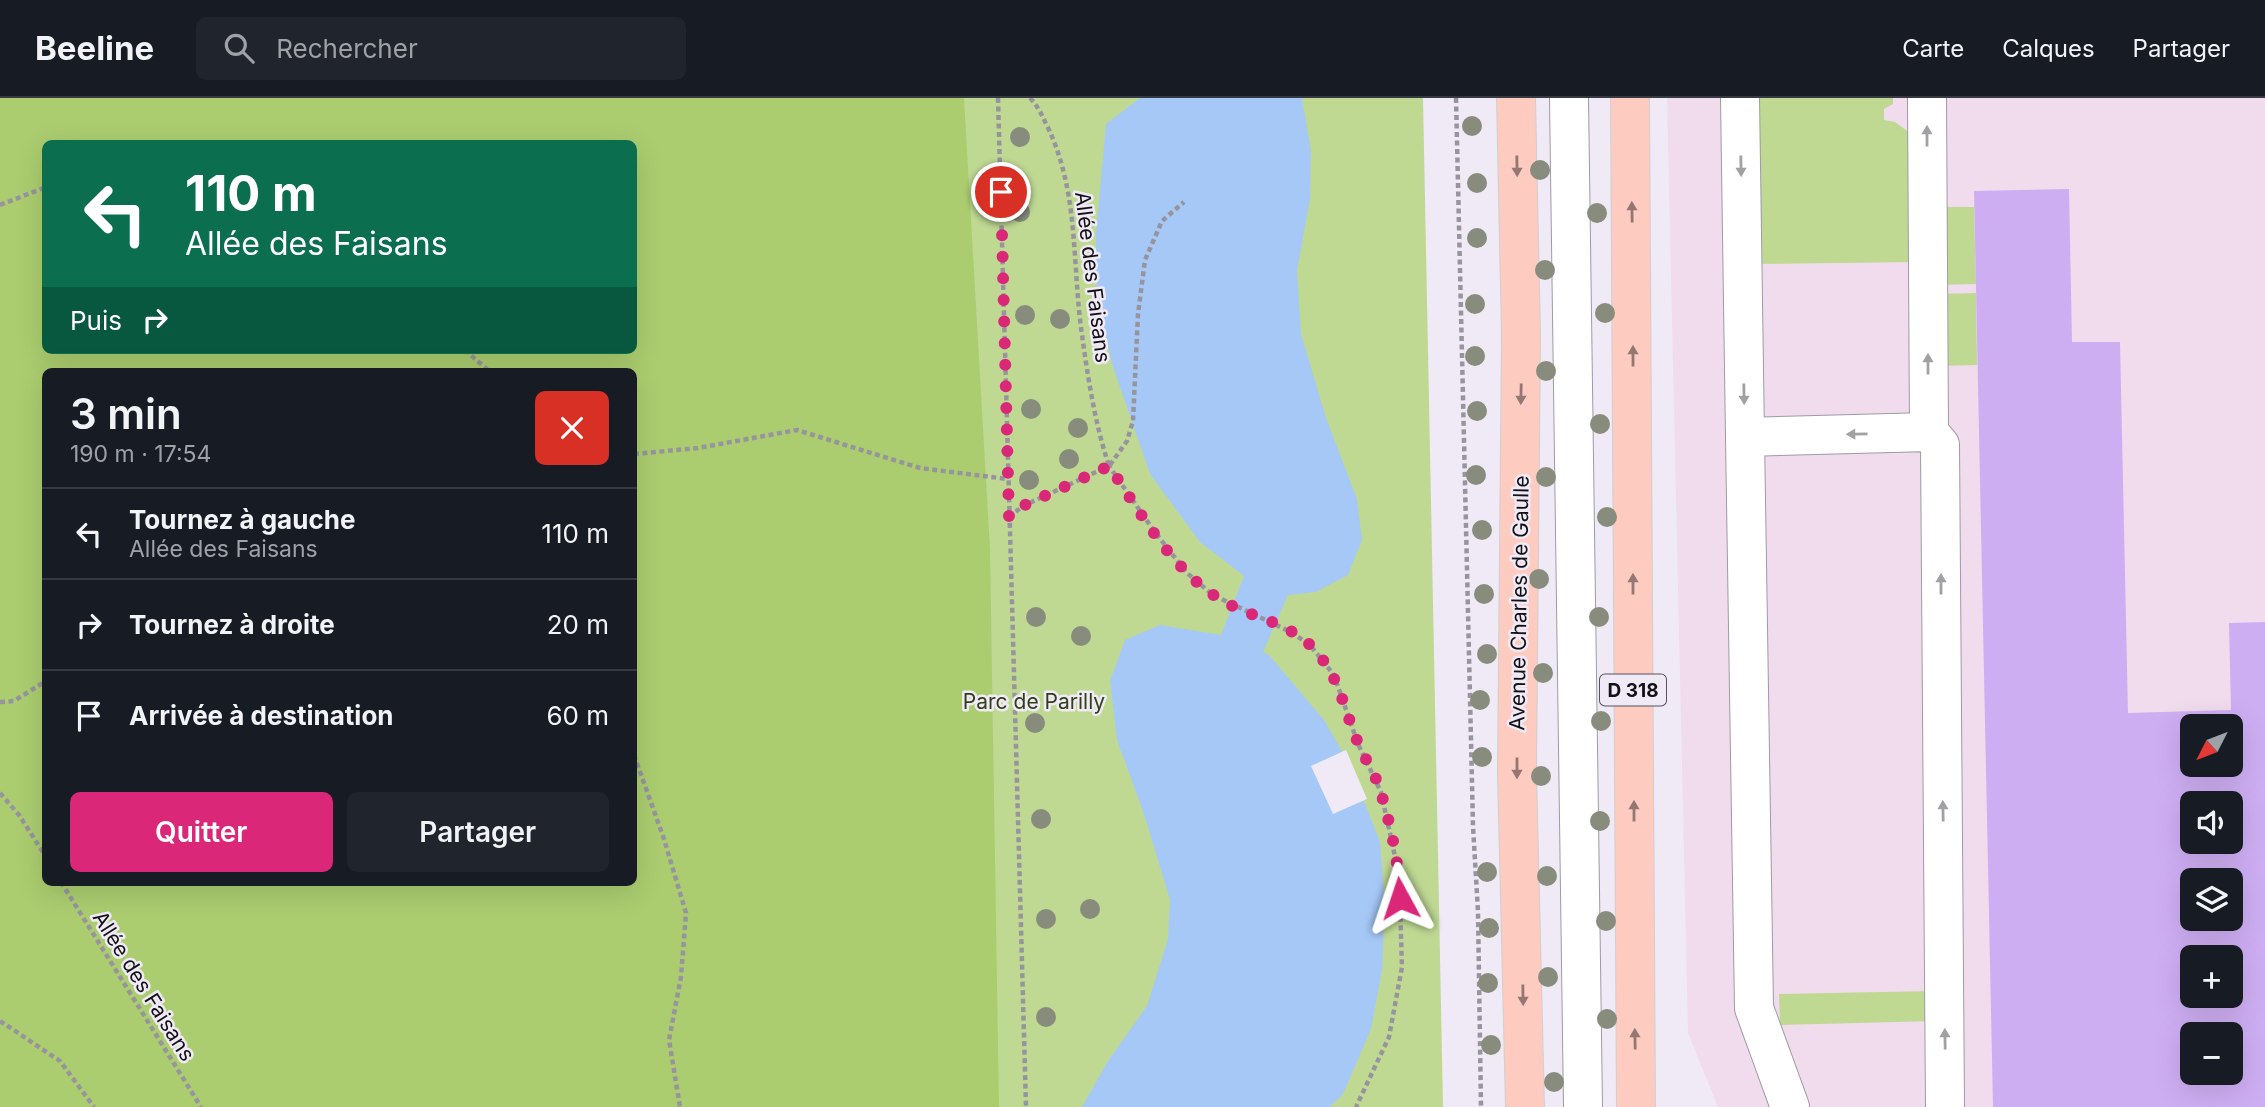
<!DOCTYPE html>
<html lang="fr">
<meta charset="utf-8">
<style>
body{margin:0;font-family:Inter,sans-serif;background:#20242c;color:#f1f3f6;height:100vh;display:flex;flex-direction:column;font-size:26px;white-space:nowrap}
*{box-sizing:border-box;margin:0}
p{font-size:23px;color:#9ea1a6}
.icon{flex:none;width:38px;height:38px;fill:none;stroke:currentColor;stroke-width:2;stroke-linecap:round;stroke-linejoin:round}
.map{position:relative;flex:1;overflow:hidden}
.side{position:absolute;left:42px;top:270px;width:595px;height:518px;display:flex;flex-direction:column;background:#171b24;border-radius:10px;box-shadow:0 7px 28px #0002}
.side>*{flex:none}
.guide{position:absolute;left:42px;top:42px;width:595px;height:214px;border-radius:10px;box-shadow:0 7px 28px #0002;background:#0b6e4f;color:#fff;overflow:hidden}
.needle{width:46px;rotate:228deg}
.tools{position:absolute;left:2180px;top:616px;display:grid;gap:14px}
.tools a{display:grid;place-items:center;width:63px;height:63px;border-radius:10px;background:#171b24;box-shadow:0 7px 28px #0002;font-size:35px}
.pin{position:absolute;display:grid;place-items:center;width:60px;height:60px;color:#fff;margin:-30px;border:4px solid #fff;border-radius:50%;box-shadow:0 2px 7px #0007}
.me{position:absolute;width:77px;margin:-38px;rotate:355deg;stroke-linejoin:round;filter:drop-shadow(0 0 5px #0008)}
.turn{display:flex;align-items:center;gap:24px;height:147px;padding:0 28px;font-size:32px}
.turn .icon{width:91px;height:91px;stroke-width:2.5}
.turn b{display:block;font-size:49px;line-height:60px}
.then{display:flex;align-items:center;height:66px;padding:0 28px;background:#0003;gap:14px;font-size:26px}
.round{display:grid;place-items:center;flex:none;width:74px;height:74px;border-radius:10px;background:#20242c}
.head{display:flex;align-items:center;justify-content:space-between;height:119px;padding:0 28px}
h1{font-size:42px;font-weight:600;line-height:52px}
.cta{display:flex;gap:14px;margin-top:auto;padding:14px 28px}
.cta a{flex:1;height:80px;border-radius:10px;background:#db2777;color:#fff;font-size:28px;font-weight:600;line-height:80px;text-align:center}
.cta a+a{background:#20242c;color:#f1f3f6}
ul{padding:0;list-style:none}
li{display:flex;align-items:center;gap:21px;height:91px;padding:0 28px;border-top:2px solid #363941}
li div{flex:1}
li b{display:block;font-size:26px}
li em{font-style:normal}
header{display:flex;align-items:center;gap:42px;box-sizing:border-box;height:98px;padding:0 35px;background:#171b24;border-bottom:2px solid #363941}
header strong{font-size:33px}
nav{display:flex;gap:38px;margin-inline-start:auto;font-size:24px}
.search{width:490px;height:63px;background:#20242c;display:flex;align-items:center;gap:18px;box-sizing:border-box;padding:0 24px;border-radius:10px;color:#9ea1a6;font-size:26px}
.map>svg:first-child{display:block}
.industrial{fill:#f0dcec;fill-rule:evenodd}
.green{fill:#bfd993;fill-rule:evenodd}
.forest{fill:#abcd6f;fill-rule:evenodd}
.water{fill:#a5c8f7}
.pier{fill:#f0eaf7}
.building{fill:#ceaef3;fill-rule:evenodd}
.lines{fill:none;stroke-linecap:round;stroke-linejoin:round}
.minor-casing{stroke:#9f9aa6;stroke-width:40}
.major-casing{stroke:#d0cfd0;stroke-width:40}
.path{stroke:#98949d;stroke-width:4.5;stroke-dasharray:5 3.5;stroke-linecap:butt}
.minor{stroke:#fff;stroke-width:38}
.major{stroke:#fdcbbf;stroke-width:38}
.tree{fill:#888c7d}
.oneway{fill:#a1a0a2}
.oneway2{fill:#947773}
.route{stroke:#db2777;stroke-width:12;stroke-dasharray:0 21.6}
.labels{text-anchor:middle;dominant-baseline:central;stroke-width:5;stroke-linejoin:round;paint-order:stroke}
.shield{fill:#f0eaf7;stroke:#55525a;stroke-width:2}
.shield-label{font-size:19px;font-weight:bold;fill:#131116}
.street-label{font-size:21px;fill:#131116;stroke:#f0eaf7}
.park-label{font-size:21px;fill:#323f19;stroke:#f0eaf7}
</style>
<header>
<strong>Beeline</strong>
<div class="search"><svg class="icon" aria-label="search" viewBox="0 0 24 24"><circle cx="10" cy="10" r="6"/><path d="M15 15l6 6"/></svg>Rechercher</div>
<nav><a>Carte</a><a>Calques</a><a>Partager</a></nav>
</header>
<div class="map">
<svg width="2265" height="1009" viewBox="0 0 2265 1009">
<rect width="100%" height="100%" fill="#f0eaf7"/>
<path class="industrial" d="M1667 0H2265V1009H1718L1688 935ZM2193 628H2231V667H2193ZM2193 705H2231V744H2193ZM2193 782H2231V821H2193ZM2193 859H2231V898H2193ZM2193 936H2231V975H2193Z"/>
<g class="green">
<path d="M0 0H1423L1443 1009H0ZM46 46H634V252H46ZM46 273H634V784H46Z"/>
<polygon points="1747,0 1893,0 1893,6 1884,11 1884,22 1895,24 1910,35 1917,164 1750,166"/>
<polygon points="1935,109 1974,109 1976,186 1936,187"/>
<polygon points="1976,195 1977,267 1938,268 1936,196"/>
<polygon points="1935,893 1935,923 1780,927 1779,896"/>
</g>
<path class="forest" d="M0 0H964L990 451 999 1009H0ZM46 46H634V252H46ZM46 273H634V784H46Z"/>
<polygon class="water" points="1140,0 1302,0 1311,53 1310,101 1297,173 1301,236 1326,320 1357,401 1362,442 1348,477 1316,494 1288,497 1263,554 1269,557 1324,622 1350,667 1380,744 1385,808 1382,872 1371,931 1343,996 1330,1009 1082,1009 1108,963 1147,908 1168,841 1170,802 1144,716 1117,642 1110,583 1125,542 1160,527 1221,537 1244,478 1200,444 1150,376 1112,266 1097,196 1096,135 1106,26"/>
<polygon class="pier" points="1346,652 1367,701 1333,716 1311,668"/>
<path class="building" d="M2069 91 2072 244H2120L2128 615 2231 612 2229 525 2265 524V1009H1993L1974 93ZM2193 628H2231V667H2193ZM2193 705H2231V744H2193ZM2193 782H2231V821H2193ZM2193 859H2231V898H2193ZM2193 936H2231V975H2193Z"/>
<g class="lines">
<defs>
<g id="minor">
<polyline points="1569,0 1583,1009"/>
<polyline points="1740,0 1745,339"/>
<polyline points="1927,0 1929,334"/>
<polyline points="1790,1009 1754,910 1745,339 1929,334 1940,347 1945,1009"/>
</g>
<g id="major">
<polyline points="1516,0 1521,237 1517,675 1525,1009"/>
<polyline points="1630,0 1636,1009"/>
</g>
</defs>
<use href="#minor" class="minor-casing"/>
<use href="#major" class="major-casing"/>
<g class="path">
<polyline points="998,0 1026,1009"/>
<path d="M1030 0C1039 9 1043 20 1049 32 1079 96 1072 168 1082 237 1088 280 1095 326 1109 368"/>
<polyline points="1456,0 1473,728 1478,814 1481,1009"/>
<polyline points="0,107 46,89"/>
<polyline points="465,252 489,273"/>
<polyline points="634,356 698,350 797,332 920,370 1007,381"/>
<polyline points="1110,367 1127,343 1133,323 1138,216 1145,162 1162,123 1184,104"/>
<polyline points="1009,419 1023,408 1109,368 1154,433 1187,475 1213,497 1291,534 1310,547 1334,577 1358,646 1381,694 1399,777 1402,869 1389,939 1356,1009"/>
<polyline points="0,604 14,603 46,583"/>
<polyline points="634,657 664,741 686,815 681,879 669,942 680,1009"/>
<polyline points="0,695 19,717 46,759"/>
<polyline points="61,784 201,1009"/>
<polyline points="0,923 60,963 94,1009"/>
</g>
<use href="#minor" class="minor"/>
<use href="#major" class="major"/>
</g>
<g class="tree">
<circle cx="1472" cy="28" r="10"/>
<circle cx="1020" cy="39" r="10"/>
<circle cx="1540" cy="72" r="10"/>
<circle cx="1477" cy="85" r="10"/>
<circle cx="1020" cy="114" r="10"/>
<circle cx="1597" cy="115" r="10"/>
<circle cx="1477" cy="140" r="10"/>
<circle cx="1545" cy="172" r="10"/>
<circle cx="1475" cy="206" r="10"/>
<circle cx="1605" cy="215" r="10"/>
<circle cx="1025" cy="217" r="10"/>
<circle cx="1060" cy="221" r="10"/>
<circle cx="1475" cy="258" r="10"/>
<circle cx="1546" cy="273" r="10"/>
<circle cx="1031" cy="311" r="10"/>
<circle cx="1477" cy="313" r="10"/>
<circle cx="1600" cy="326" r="10"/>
<circle cx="1078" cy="330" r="10"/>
<circle cx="1069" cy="361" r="10"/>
<circle cx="1476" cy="377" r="10"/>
<circle cx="1546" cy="379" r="10"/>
<circle cx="1029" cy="382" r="10"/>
<circle cx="1607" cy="419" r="10"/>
<circle cx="1482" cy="432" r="10"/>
<circle cx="1539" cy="481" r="10"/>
<circle cx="1484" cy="496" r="10"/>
<circle cx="1036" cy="519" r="10"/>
<circle cx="1599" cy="519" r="10"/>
<circle cx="1081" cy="538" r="10"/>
<circle cx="1487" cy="556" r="10"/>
<circle cx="1543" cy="575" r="10"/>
<circle cx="1480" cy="602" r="10"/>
<circle cx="1601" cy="623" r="10"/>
<circle cx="1035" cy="625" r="10"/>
<circle cx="1482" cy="659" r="10"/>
<circle cx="1541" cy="678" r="10"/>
<circle cx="1041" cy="721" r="10"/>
<circle cx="1600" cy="723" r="10"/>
<circle cx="1487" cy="774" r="10"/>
<circle cx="1547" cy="778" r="10"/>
<circle cx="1090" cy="811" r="10"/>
<circle cx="1046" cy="821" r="10"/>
<circle cx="1606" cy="823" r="10"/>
<circle cx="1489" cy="830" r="10"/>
<circle cx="1548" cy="879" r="10"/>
<circle cx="1488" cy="885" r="10"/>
<circle cx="1046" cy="919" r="10"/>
<circle cx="1607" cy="921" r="10"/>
<circle cx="1491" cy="947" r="10"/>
<circle cx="1554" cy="984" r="10"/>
</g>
<defs><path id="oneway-solid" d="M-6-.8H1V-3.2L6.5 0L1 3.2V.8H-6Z" transform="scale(1.75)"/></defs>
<g class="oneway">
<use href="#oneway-solid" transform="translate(1927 38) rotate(-90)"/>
<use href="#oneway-solid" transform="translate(1741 68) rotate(89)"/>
<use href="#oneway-solid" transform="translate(1928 266) rotate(-90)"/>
<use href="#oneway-solid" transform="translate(1744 296) rotate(89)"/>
<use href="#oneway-solid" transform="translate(1857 336) rotate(179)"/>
<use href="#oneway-solid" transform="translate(1941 486) rotate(-90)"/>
<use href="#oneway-solid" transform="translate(1943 713) rotate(-91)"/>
<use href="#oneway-solid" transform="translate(1945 941) rotate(-91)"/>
</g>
<g class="oneway2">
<use href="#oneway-solid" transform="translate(1517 68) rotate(89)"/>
<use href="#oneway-solid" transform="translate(1632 114) rotate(-91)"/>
<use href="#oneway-solid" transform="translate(1633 258) rotate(-90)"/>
<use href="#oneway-solid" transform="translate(1521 296) rotate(91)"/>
<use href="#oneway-solid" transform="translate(1633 486) rotate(-90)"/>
<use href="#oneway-solid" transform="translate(1517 670) rotate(90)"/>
<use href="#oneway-solid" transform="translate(1634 713) rotate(-90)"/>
<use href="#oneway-solid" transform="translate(1523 897) rotate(89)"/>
<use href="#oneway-solid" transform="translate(1635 941) rotate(-91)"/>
</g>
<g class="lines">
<path class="route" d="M1001 94 1009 419 1023 408 1109 368C1139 412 1168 465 1212 496 1241 518 1284 521 1311 548 1340 577 1343 610 1359 647 1366 663 1377 679 1381 695 1391 728 1399 766 1400 800"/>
</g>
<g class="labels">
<rect class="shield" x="1600" y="576.5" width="66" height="31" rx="5"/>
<g class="shield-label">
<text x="1633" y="592">D 318</text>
</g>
<g class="street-label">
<text transform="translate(1093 179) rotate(83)">Allée des Faisans</text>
<text transform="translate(1519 505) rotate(-89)">Avenue Charles de Gaulle</text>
<text transform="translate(144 888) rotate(58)">Allée des Faisans</text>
</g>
<g class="park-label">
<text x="1034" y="603">Parc de Parilly</text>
</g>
</g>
</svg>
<div class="tools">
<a><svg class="needle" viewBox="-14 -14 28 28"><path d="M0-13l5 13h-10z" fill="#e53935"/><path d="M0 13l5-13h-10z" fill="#9ea1a6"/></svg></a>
<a><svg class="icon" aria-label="sound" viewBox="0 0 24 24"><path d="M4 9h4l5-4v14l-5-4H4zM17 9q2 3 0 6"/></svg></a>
<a><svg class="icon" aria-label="layers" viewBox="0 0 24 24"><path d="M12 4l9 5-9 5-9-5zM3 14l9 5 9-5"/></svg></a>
<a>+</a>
<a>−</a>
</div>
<div class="pin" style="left:1001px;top:94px;background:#d93025"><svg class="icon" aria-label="arrive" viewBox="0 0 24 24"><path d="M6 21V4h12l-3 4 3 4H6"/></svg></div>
<svg class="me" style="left:1400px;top:800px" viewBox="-20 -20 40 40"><path d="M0-17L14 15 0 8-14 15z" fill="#db2777" stroke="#fff" stroke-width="4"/></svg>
<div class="guide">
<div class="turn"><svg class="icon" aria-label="left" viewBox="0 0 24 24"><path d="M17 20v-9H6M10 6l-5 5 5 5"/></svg><div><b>110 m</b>Allée des Faisans</div></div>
<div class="then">Puis<svg class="icon" aria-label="right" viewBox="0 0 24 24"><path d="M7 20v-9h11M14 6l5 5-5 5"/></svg></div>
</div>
<section class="side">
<div class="head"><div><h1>3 min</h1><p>190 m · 17:54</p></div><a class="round" style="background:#d93025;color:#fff"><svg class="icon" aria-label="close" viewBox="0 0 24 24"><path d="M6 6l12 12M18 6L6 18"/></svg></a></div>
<ul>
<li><svg class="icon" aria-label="left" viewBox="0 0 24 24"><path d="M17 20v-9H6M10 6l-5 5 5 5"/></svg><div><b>Tournez à gauche</b><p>Allée des Faisans</p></div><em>110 m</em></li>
<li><svg class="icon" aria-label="right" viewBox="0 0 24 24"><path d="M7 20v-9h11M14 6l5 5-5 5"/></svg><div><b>Tournez à droite</b></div><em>20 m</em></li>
<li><svg class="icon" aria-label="arrive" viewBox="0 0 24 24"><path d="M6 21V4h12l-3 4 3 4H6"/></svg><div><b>Arrivée à destination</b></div><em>60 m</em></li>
</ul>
<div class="cta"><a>Quitter</a><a>Partager</a></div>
</section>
</div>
